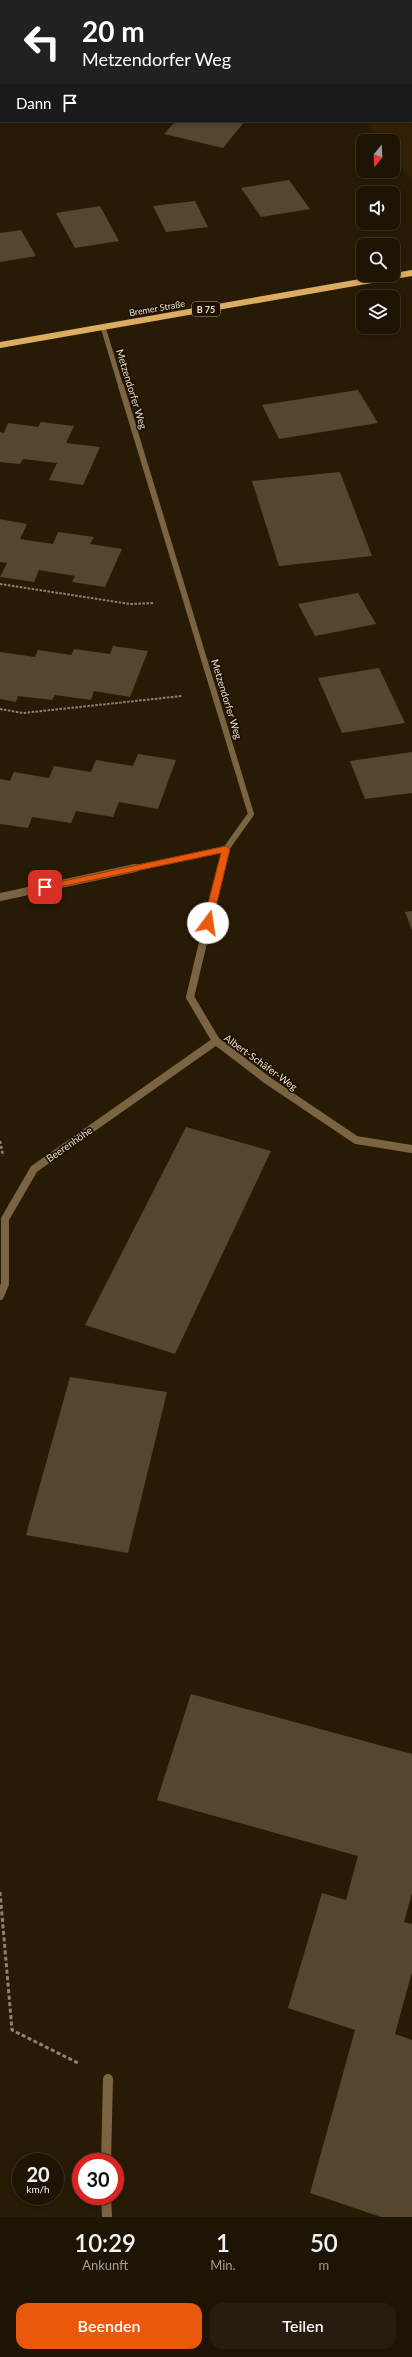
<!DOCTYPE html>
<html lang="de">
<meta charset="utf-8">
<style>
body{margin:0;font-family:Lato,sans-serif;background:#261d0e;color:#f1f3f6;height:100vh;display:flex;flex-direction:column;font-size:15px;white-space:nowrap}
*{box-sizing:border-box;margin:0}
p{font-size:13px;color:#a19e9a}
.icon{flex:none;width:22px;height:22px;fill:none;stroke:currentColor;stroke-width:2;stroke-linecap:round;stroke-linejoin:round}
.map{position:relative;height:2217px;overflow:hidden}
.details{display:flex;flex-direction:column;background:#1e1404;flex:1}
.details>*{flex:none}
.banner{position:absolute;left:0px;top:0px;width:412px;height:122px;box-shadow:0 2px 6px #0003,0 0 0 1px #3c3326;background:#202124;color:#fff;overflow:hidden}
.needle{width:26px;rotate:198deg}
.buttons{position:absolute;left:356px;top:134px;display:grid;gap:8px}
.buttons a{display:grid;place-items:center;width:44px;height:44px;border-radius:8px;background:#1e1404;box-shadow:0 2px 6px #0003,0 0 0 1px #3c3326;font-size:20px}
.speed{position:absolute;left:12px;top:2153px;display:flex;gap:8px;font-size:20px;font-weight:700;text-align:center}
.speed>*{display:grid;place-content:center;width:52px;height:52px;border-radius:50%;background:#1e1404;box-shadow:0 2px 6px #0003,0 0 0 1px #3c3326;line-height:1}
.speed small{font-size:10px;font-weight:400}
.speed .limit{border:6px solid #d22;background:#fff;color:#111}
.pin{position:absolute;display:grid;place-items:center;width:34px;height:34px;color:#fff;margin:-17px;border-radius:8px;box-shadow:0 2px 6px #0006}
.me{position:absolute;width:44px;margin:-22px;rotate:14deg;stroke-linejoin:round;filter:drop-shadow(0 0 3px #0008)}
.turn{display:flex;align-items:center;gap:14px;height:84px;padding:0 16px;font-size:18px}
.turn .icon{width:52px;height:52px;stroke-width:2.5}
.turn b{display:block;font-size:28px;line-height:34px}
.then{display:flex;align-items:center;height:38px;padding:0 16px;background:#0003;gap:8px;font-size:15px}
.eta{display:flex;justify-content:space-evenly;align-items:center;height:68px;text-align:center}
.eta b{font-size:24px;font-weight:600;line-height:28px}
.action{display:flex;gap:8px;margin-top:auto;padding:8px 16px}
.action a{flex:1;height:46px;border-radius:12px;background:#ea580c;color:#fff;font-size:16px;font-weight:600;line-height:46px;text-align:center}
.action a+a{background:#261d0e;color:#f1f3f6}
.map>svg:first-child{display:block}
.built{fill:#322104}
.green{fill:#58401a}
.building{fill:#554630}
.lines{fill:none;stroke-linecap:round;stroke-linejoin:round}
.path-far2{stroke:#8e8372;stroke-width:2;stroke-dasharray:2.5 1.5;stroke-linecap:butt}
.path-far1{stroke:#8e8372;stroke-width:2.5;stroke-dasharray:3 2;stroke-linecap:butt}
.path{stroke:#8e8372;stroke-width:3;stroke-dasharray:4 2.5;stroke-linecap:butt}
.street-far3{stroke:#7b6442;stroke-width:5}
.street-far2{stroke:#7b6442;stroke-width:6}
.street-far1{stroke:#7b6442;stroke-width:8}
.street{stroke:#7b6442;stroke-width:10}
.primary{stroke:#dcac61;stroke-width:6}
.route{fill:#ea580c;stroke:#983908}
.labels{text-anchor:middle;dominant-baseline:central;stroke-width:3.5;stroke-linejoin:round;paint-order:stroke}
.far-street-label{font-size:9px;fill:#e9e0d3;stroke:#1e1100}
.shield{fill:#1e1100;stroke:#aca294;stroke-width:1}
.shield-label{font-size:9px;font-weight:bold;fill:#e9e0d3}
.street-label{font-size:10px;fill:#e9e0d3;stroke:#1e1100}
</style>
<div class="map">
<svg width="412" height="2217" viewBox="0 0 412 2217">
<rect width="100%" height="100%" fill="#281b05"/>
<polygon class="built" points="411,111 412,111 412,181 393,157 393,141 380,141 365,121 411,121"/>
<polygon class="green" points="247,0 412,0 412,54 411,1 246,1"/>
<g class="building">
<polygon points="176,121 245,121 223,148 164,134"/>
<polygon points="289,180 310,209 261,217 241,188"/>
<polygon points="195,201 208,227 166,232 153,206"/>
<polygon points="100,206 119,241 75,248 56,213"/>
<polygon points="21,230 36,256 0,262 0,233"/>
<polygon points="358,390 378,423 279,439 262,405"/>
<polygon points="41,422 74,426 66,443 100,447 83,485 49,480 57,463 23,459 20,464 0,462 0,432 4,433 8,423 38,427"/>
<polygon points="340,472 372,556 279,566 252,481"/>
<polygon points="0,519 27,524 20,539 53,544 58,532 94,537 90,544 122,549 105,587 72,582 75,576 39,570 34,582 0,577 7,563 0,562"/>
<polygon points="358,593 376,624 315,636 298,604"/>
<polygon points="113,646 148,651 130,697 94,691 91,700 55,695 52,700 18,696 16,702 0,699 0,652 35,657 38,650 71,655 74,649 110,654"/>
<polygon points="379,668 405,723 342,733 318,678"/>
<polygon points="412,752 412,793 365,799 350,761"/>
<polygon points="138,754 176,760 158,809 119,802 113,817 76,811 71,823 32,817 28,828 0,824 0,779 10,781 14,772 49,778 54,766 91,772 96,760 133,766"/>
<polygon points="412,911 412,930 405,912"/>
<polygon points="186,1127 271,1151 175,1354 85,1325"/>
<polygon points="70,1377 167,1392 128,1553 26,1535"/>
<polygon points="191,1694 412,1754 412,1893 404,1922 412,1924 412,1972 395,2034 412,2040 412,2217 381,2217 310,2193 355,2030 288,2008 322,1893 346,1900 358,1856 157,1800"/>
</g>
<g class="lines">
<g class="path-far2">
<polyline points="0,584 130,604 154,603"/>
<polyline points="0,709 23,713 182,696"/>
</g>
<polyline class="path-far1" points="0,1141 3,1156"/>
<polyline class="path" points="0,1892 12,2030 80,2064"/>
<polyline class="street-far3" points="103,327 121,387"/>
<g class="street-far2">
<polyline points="121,386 251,814 226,849 221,869"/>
<polyline points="131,869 226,849"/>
</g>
<g class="street-far1">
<polyline points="221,868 190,997 216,1041 267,1080 356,1140 412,1149"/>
<polyline points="0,897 135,868"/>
<polyline points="0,1296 5,1284 5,1219 34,1169 216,1041"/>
</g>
<g class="street">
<polyline points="106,2162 108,2079"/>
<polyline points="106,2196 107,2217"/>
</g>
<polyline class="primary" points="0,345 412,273"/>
</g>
<polygon class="route" points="226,846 230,849 212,923 208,926 203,923 221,853 45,890 41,887 45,885"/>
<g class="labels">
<g class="far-street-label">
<text transform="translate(157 308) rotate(-10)">Bremer Straße</text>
</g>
<rect class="shield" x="192" y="302" width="28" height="14" rx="3"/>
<g class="shield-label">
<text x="206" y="309">B 75</text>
</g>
<g class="street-label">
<text transform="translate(132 389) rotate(73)">Metzendorfer Weg</text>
<text transform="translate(227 699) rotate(73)">Metzendorfer Weg</text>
<text transform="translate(261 1062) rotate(36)">Albert-Schäfer-Weg</text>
<text transform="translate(69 1144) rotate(-35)">Beerenhöhe</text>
</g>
</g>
</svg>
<div class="buttons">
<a><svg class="needle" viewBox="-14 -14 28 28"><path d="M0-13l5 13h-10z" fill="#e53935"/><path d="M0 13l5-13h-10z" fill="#a19e9a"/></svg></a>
<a><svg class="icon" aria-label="sound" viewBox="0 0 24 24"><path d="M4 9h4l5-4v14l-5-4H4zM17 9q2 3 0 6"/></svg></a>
<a><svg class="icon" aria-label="search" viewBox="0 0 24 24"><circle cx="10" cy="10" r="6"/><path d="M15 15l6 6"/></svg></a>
<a><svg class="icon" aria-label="layers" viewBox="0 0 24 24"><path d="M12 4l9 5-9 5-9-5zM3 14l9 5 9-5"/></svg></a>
</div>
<div class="speed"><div>20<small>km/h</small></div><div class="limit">30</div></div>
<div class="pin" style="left:45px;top:887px;background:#d93025"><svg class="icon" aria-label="arrive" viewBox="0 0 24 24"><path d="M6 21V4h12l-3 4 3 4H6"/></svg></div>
<svg class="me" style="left:208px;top:923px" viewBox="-20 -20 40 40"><circle r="19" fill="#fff"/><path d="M0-13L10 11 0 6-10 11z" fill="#ea580c"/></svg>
<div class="banner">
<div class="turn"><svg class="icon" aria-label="left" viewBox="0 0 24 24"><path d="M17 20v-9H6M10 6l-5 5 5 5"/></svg><div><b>20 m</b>Metzendorfer Weg</div></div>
<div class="then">Dann<svg class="icon" aria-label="arrive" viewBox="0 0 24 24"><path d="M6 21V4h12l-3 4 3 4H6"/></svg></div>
</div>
</div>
<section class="details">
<div class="eta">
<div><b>10:29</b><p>Ankunft</p></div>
<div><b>1</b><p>Min.</p></div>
<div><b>50</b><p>m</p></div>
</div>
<div class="action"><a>Beenden</a><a>Teilen</a></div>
</section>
